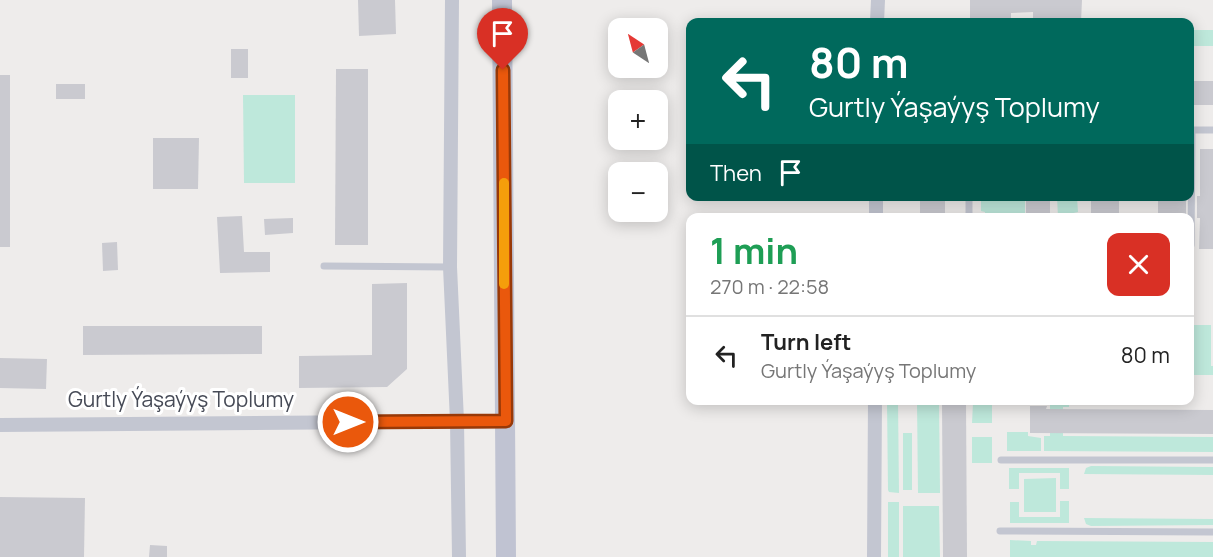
<!DOCTYPE html>
<meta charset="utf-8">
<style>
body{margin:0;font-family:Manrope,sans-serif;background:#f6f6f6;color:#222;height:100vh;display:flex;flex-direction:column;font-size:22px;white-space:nowrap}
*{box-sizing:border-box;margin:0}
p{font-size:20px;color:#767676}
.icon{flex:none;width:33px;height:33px;fill:none;stroke:currentColor;stroke-width:2;stroke-linecap:round;stroke-linejoin:round}
.map{position:relative;flex:1;overflow:hidden}
.drawer{position:absolute;left:686px;top:213px;width:508px;height:192px;display:flex;flex-direction:column;background:#fff;border-radius:12px;box-shadow:0 3px 15px #0003}
.drawer>*{flex:none}
.hud{position:absolute;left:686px;top:18px;width:508px;height:183px;border-radius:12px;box-shadow:0 3px 15px #0003;background:#00695c;color:#fff;overflow:hidden}
.needle{width:39px;rotate:324deg}
.fabs{position:absolute;left:608px;top:18px;display:grid;gap:12px}
.fabs a{display:grid;place-items:center;width:60px;height:60px;border-radius:12px;background:#fff;box-shadow:0 3px 15px #0003;font-size:30px}
.pin{position:absolute;display:grid;place-items:center;width:51px;height:51px;color:#fff;margin:-62px -26px;border-radius:50% 50% 50% 0;rotate:-45deg;box-shadow:0 0 6px #0007}
.pin .icon{rotate:45deg}
.me{position:absolute;width:66px;margin:-33px;rotate:90deg;stroke-linejoin:round;filter:drop-shadow(0 0 4px #0008)}
.turn{display:flex;align-items:center;gap:21px;height:126px;padding:0 24px;font-size:27px}
.turn .icon{width:78px;height:78px;stroke-width:2.5}
.turn b{display:block;font-size:42px;line-height:51px}
.then{display:flex;align-items:center;height:57px;padding:0 24px;background:#0003;gap:12px;font-size:22px}
.round{display:grid;place-items:center;flex:none;width:63px;height:63px;border-radius:12px;background:#f6f6f6}
.summary{display:flex;align-items:center;justify-content:space-between;height:102px;padding:0 24px}
h1{font-size:36px;font-weight:700;line-height:45px;color:#1e9e55}
ul{padding:0;list-style:none}
li{display:flex;align-items:center;gap:18px;height:78px;padding:0 24px;border-top:2px solid #e0e0e0}
li div{flex:1}
li b{display:block;font-size:22px}
li em{font-style:normal}
.map>svg:first-child{display:block}
.green{fill:#bee8db}
.building{fill:#cacad0}
.lines{fill:none;stroke-linecap:round;stroke-linejoin:round}
.lane{stroke:#c3c6d1;stroke-width:7}
.street{stroke:#c3c6d1;stroke-width:14}
.secondary{stroke:#c0c3d2;stroke-width:20}
.route-casing{stroke:#983908;stroke-width:15}
.route{stroke:#ea580c;stroke-width:10}
.slow{stroke:#f59e0b;stroke-width:10}
.labels{text-anchor:middle;dominant-baseline:central;stroke-width:6;stroke-linejoin:round;paint-order:stroke}
.street-label{font-size:21px;fill:#464a56;stroke:#fff}
</style>
<div class="map">
<svg width="1213" height="557" viewBox="0 0 1213 557">
<rect width="100%" height="100%" fill="#eeeceb"/>
<g class="green">
<rect x="1190" y="30" width="23" height="16"/>
<polygon points="243,95 295,95 295,183 244,183"/>
<polygon points="981,197 1025,197 1025,217 981,217 981,216 985,215 985,212 981,211"/>
<polygon points="1057,197 1077,197 1078,212 1069,214 1069,217 1058,217"/>
<polygon points="1194,325 1211,325 1211,366 1213,366 1213,375 1190,375 1190,364 1194,364"/>
<polygon points="887,401 898,401 899,493 889,492 888,490"/>
<polygon points="917,401 939,401 940,493 918,493"/>
<polygon points="1045,401 1069,401 1069,407 1063,407 1063,436 1213,437 1213,452 1044,451 1044,436 1050,436 1050,403 1045,402"/>
<polygon points="973,403 992,403 992,423 972,423"/>
<polygon points="1007,432 1028,432 1028,436 1041,438 1041,451 1007,451"/>
<rect x="903" y="433" width="9" height="57"/>
<rect x="972" y="437" width="20" height="26"/>
<polygon points="1091,466 1211,467 1213,467 1213,475 1084,474 1086,468"/>
<polygon points="1009,468 1069,468 1069,489 1060,489 1060,473 1019,473 1019,489 1009,489"/>
<polygon points="1056,478 1056,512 1024,512 1024,479"/>
<polygon points="1060,501 1069,501 1069,523 1010,523 1010,502 1019,502 1019,517 1060,517"/>
<rect x="888" y="502" width="11" height="55"/>
<polygon points="903,506 939,506 940,557 903,557"/>
<polygon points="1084,518 1213,519 1213,525 1091,526 1086,524"/>
<polygon points="1010,540 1031,541 1031,545 1036,545 1037,541 1213,542 1213,557 1010,557"/>
</g>
<g class="building">
<polygon points="358,0 395,0 396,34 359,36"/>
<polygon points="970,0 1082,0 1081,22 1033,22 1033,12 1011,13 1011,22 970,22"/>
<rect x="231" y="49" width="17" height="29"/>
<polygon points="336,69 368,69 368,245 335,245"/>
<rect x="0" y="75" width="10" height="172"/>
<rect x="1190" y="81" width="23" height="24"/>
<rect x="56" y="84" width="29" height="15"/>
<polygon points="153,138 199,138 198,189 153,189"/>
<polygon points="1200,149 1213,149 1213,249 1199,249 1200,218 1197,218 1197,196 1200,196"/>
<rect x="920" y="196" width="25" height="22"/>
<rect x="1091" y="196" width="28" height="22"/>
<rect x="1158" y="196" width="28" height="22"/>
<polygon points="1026,197 1050,198 1050,218 1026,218"/>
<polygon points="242,216 244,252 270,252 270,272 220,273 217,217"/>
<polygon points="293,218 293,233 265,235 264,219"/>
<polygon points="117,242 118,270 103,271 102,243"/>
<polygon points="407,283 407,369 387,387 299,388 299,356 372,355 372,284"/>
<polygon points="83,326 262,326 262,354 83,355"/>
<polygon points="0,358 47,359 46,389 0,388"/>
<polygon points="942,400 966,400 967,557 943,557"/>
<polygon points="1030,406 1047,406 1046,409 1213,410 1213,434 1030,433"/>
<polygon points="0,497 85,498 84,557 0,557"/>
<polygon points="150,545 167,546 167,557 149,557"/>
</g>
<g class="lines">
<g class="lane">
<polyline points="1190,130 1213,130"/>
<polyline points="969,218 969,196"/>
<polyline points="1191,245 1192,130"/>
<polyline points="324,266 450,267"/>
<polyline points="1001,460 1213,460"/>
<polyline points="1000,531 1213,532"/>
</g>
<g class="street">
<polyline points="452,0 450,267 457,421 459,557"/>
<polyline points="877,22 878,0"/>
<polyline points="876,218 876,196"/>
<polyline points="0,425 505,421"/>
<polyline points="874,557 875,400"/>
</g>
<polyline class="secondary" points="502,0 506,557"/>
</g>
<g class="lines">
<defs>
<polyline id="route" points="348,422 506,421 503,70"/>
</defs>
<use href="#route" class="route-casing"/>
<use href="#route" class="route"/>
<polyline class="slow" points="504,183 504,284"/>
</g>
<g class="labels">
<g class="street-label">
<text x="181" y="399">Gurtly Ýaşaýyş Toplumy</text>
</g>
</g>
</svg>
<div class="fabs">
<a><svg class="needle" viewBox="-14 -14 28 28"><path d="M0-13l5 13h-10z" fill="#e53935"/><path d="M0 13l5-13h-10z" fill="#767676"/></svg></a>
<a>+</a>
<a>−</a>
</div>
<div class="pin" style="left:503px;top:70px;background:#d93025"><svg class="icon" aria-label="arrive" viewBox="0 0 24 24"><path d="M6 21V4h12l-3 4 3 4H6"/></svg></div>
<svg class="me" style="left:348px;top:422px" viewBox="-20 -20 40 40"><circle r="17" fill="#ea580c" stroke="#fff" stroke-width="3"/><path d="M0-11L8 9 0 5-8 9z" fill="#fff"/></svg>
<div class="hud">
<div class="turn"><svg class="icon" aria-label="left" viewBox="0 0 24 24"><path d="M17 20v-9H6M10 6l-5 5 5 5"/></svg><div><b>80 m</b>Gurtly Ýaşaýyş Toplumy</div></div>
<div class="then">Then<svg class="icon" aria-label="arrive" viewBox="0 0 24 24"><path d="M6 21V4h12l-3 4 3 4H6"/></svg></div>
</div>
<section class="drawer">
<div class="summary"><div><h1>1 min</h1><p>270 m · 22:58</p></div><a class="round" style="background:#d93025;color:#fff"><svg class="icon" aria-label="close" viewBox="0 0 24 24"><path d="M6 6l12 12M18 6L6 18"/></svg></a></div>
<ul>
<li><svg class="icon" aria-label="left" viewBox="0 0 24 24"><path d="M17 20v-9H6M10 6l-5 5 5 5"/></svg><div><b>Turn left</b><p>Gurtly Ýaşaýyş Toplumy</p></div><em>80 m</em></li>
</ul>
</section>
</div>
